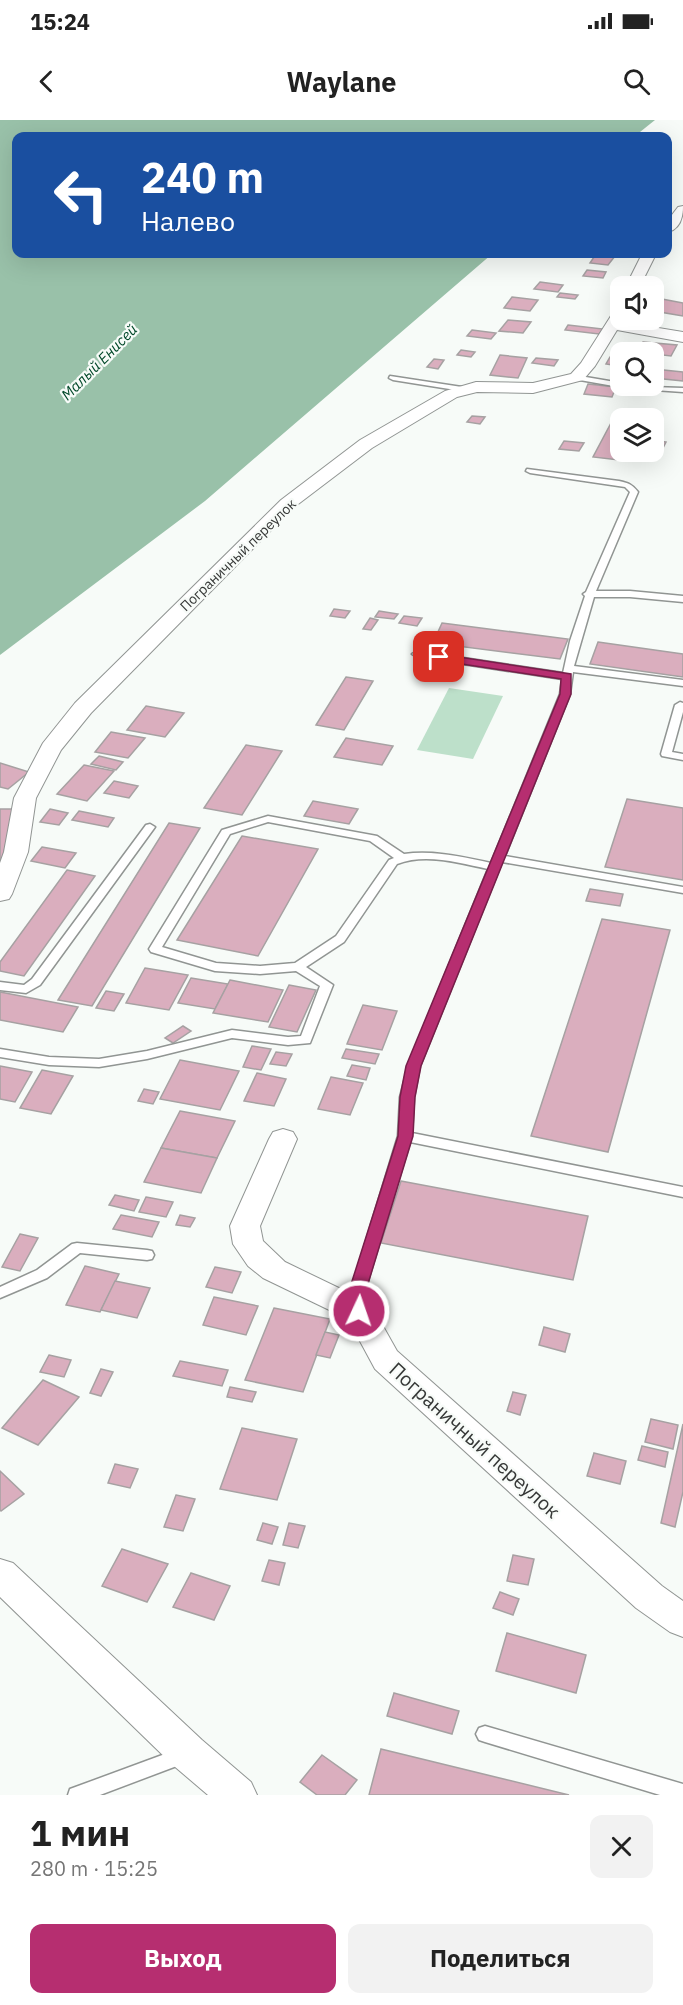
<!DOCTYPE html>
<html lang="ru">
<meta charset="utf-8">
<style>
body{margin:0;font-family:"IBM Plex Sans",sans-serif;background:#f2f2f2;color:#222;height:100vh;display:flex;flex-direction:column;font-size:22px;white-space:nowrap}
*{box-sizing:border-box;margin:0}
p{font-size:20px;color:#767676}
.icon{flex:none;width:33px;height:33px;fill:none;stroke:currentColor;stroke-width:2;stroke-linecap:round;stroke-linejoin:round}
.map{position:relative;height:1675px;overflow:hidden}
.side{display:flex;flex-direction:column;background:#fff;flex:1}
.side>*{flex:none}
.hud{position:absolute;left:12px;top:12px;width:660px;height:126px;border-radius:12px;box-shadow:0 6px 24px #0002;background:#1a4fa0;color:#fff;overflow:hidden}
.buttons{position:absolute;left:610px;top:156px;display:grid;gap:12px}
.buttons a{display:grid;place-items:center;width:54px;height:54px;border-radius:12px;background:#fff;box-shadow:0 6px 24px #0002;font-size:30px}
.pin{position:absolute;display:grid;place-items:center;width:51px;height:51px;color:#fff;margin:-26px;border-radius:12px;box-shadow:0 3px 9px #0006}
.me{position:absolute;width:66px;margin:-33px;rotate:3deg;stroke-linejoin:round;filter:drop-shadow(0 0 4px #0008)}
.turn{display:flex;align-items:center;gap:21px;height:126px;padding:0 30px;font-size:27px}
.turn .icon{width:78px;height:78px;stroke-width:2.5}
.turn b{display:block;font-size:42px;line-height:51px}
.round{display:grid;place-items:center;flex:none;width:63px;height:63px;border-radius:12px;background:#f2f2f2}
.overview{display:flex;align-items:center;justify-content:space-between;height:102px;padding:0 30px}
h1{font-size:36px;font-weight:800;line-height:45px}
.button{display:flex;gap:12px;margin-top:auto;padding:12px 30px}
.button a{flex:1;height:69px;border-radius:12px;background:#b62e70;color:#fff;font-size:24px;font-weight:800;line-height:69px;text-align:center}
.button a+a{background:#f2f2f2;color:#222}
.status{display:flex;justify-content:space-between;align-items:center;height:42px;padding:0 30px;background:#fff;direction:ltr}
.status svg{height:16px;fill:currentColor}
header{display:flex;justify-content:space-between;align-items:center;height:78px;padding:0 30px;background:#fff;font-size:27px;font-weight:800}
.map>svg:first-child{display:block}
.green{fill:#bde0ca}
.water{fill:#99c1a9}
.building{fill:#daaebe;stroke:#a6a1a2;stroke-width:1.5}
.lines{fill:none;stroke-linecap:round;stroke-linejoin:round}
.lane-casing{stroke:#919593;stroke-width:3}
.street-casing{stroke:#919593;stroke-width:2}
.lane{fill:#fff;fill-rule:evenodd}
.street{fill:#fff;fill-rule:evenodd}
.route{fill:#b62e70;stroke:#761e49;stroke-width:1.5}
.labels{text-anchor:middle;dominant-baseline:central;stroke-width:4.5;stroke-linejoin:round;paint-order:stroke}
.far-street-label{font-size:14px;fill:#363837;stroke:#f7fbf8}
.far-water-label{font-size:15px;font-style:italic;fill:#004829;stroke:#f7fbf8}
.near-street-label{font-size:20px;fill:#363837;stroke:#f7fbf8}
</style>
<div class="status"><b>15:24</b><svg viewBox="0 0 49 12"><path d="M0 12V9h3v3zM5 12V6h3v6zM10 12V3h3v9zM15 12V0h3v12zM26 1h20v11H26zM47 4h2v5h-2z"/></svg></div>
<header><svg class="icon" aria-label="back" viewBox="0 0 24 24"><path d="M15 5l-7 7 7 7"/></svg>Waylane<svg class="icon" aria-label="search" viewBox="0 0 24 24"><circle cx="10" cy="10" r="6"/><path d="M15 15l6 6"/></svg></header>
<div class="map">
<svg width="683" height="1675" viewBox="0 0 683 1675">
<rect width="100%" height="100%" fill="#f7fbf8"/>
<polygon class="green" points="449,568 503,576 473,639 417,630"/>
<polygon class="water" points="0,0 655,0 635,16 16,16 16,134 492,134 205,381 0,535"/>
<g class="building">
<polygon points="596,134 615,136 608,145 590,143"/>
<polygon points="587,150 606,152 603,158 583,156"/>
<polygon points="540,162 563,165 558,172 534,169"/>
<polygon points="560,173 578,175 575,179 557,177"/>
<polygon points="512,177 538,180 530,191 504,188"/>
<polygon points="662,179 683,183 683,196 654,191 654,186"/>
<polygon points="508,200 531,202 523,213 499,211"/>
<polygon points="568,205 603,209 599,214 565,210"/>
<polygon points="472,210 496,213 491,219 467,216"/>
<polygon points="643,222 677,225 671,236 637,232"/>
<polygon points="461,230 475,232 471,237 457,235"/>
<polygon points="500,235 527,238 518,258 490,255"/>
<polygon points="610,237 621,238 618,246 606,244"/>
<polygon points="536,238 558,240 554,246 532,243"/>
<polygon points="434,239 444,240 438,249 427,247"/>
<polygon points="654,249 683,252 683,261 654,258"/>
<polygon points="588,264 616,267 612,277 584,274"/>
<polygon points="472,296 485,297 480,304 467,302"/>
<polygon points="611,303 621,304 621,332 624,332 619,340 593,337"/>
<polygon points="654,320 666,322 662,330 654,329"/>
<polygon points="564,321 584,323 579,331 559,329"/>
<polygon points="334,489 350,491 345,498 330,496"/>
<polygon points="379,491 398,494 394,499 375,497"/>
<polygon points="404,496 422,498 417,506 399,503"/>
<polygon points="370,498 378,500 371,510 363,509"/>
<polygon points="442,503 568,519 560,539 433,523"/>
<polygon points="598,522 683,534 683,557 590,544"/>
<polygon points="346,557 373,561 344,610 316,605"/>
<polygon points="146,586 184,593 165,617 127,610"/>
<polygon points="111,612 145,618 128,638 95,632"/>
<polygon points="346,618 393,626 382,645 334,637"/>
<polygon points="246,625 282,631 242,695 204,688"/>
<polygon points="99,636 123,642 116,650 91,644"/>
<polygon points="0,643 29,652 8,669 0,667"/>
<polygon points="84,645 114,651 87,681 57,674"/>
<polygon points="114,661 138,666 129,678 104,673"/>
<polygon points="627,679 683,688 683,760 605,747"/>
<polygon points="313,681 358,689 349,704 304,696"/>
<polygon points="0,689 13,689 0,751"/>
<polygon points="50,689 68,693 59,705 40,702"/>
<polygon points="79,691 114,698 108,707 72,700"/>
<polygon points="169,703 200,708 92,886 58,880"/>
<polygon points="242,716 318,729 258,836 177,820"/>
<polygon points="42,727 76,733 65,748 31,741"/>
<polygon points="67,750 95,756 24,856 0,851 0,842"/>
<polygon points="590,769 623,774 620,786 586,781"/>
<polygon points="602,799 670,810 608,1032 531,1016"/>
<polygon points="145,848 188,855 169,890 126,883"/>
<polygon points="191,858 228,864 215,889 178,883"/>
<polygon points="230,860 283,870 268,902 213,893"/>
<polygon points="289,865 316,870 297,912 269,907"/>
<polygon points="106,871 124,874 114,891 96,888"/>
<polygon points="0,872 78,887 63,912 0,900"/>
<polygon points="363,885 397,891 382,930 347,924"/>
<polygon points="183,906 191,911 173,923 165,918"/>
<polygon points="252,926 271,929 261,950 243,947"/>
<polygon points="346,929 379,934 375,944 342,938"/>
<polygon points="276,932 292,934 286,946 270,944"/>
<polygon points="180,940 239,951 220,990 160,979"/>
<polygon points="352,945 370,948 366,960 347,956"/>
<polygon points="0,946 32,952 15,982 0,979"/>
<polygon points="42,950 73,956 51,994 20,988"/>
<polygon points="257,953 286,959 274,986 244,981"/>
<polygon points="331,957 363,963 350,995 318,989"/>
<polygon points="144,969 159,972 153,984 138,981"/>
<polygon points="180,991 235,1001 217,1038 161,1028"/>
<polygon points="161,1028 217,1038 201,1073 144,1062"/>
<polygon points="401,1061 588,1096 573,1160 381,1123"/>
<polygon points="115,1075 139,1080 134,1091 109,1085"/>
<polygon points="146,1077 173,1082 166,1097 139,1092"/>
<polygon points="121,1095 159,1102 152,1117 113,1109"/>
<polygon points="180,1095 195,1098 190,1107 176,1105"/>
<polygon points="20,1114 38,1118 20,1151 2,1147"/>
<polygon points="85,1146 119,1154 100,1192 66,1185"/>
<polygon points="215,1147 241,1152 232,1173 206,1167"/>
<polygon points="115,1161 150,1168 137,1198 101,1190"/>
<polygon points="214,1177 258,1186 246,1215 203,1205"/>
<polygon points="274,1188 330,1199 303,1272 245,1260"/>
<polygon points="544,1207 570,1214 565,1232 539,1225"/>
<polygon points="325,1212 339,1215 330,1238 316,1235"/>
<polygon points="49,1235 71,1240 64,1257 40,1252"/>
<polygon points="180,1241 228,1250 222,1266 173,1256"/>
<polygon points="101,1249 113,1252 101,1276 90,1273"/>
<polygon points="43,1260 79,1277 38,1325 2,1308"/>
<polygon points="230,1267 256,1272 252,1282 227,1277"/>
<polygon points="513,1272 526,1275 520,1295 507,1291"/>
<polygon points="651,1299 678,1305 673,1329 645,1322"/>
<polygon points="683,1304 683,1372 675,1407 661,1403"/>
<polygon points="242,1308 297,1319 277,1380 220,1369"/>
<polygon points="642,1326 668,1332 665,1347 638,1340"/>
<polygon points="594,1333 626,1341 620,1364 587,1356"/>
<polygon points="115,1344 138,1349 130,1368 108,1363"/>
<polygon points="0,1351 24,1374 1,1391 0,1390"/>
<polygon points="176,1375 195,1379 183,1411 164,1407"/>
<polygon points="263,1403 278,1407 272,1424 257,1420"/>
<polygon points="289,1403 305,1406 298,1428 283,1425"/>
<polygon points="122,1429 168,1444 147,1482 102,1466"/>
<polygon points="513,1435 534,1439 528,1465 507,1461"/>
<polygon points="269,1440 285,1443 279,1465 262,1461"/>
<polygon points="191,1453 230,1466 214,1500 173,1487"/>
<polygon points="500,1472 519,1479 513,1495 493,1488"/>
<polygon points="507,1513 586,1535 576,1573 496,1551"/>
<polygon points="394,1573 459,1591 452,1614 387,1596"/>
<polygon points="381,1629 569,1675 369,1675"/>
<polygon points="322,1635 357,1660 345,1675 317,1675 300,1662"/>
</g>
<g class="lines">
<defs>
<g id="lane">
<polygon points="574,255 621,263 621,266 683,268 683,272 625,268 574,259"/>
<polygon points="390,256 462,267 466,269 462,271 393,260 389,258"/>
<path d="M527 349 619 361C628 363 632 364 638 372L596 471H630L683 476V482L630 477H594L574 546 683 560V566L573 552 570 574 505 736 683 767V773L502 742 420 946 414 977 412 1013 683 1067V1077L410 1022 363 1177 366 1190 364 1194 359 1196 354 1194 349 1177 398 1016 400 977 408 946 488 749C459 743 426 733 397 744L344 822 306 847 333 865 310 923 288 925 232 918 147 939 99 947 49 945 0 937V929L49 937 99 939 147 931 232 910 288 917 301 916 320 866 296 851 260 854 215 851 151 832 149 829 222 710 268 696 377 716 404 734C434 730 462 737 491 743L560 574 562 559 417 537 412 534 417 531 563 553 570 521 585 476 583 474 586 472 630 372 625 367 530 353 526 351ZM268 702 370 721 394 738 389 740 336 816 295 843 260 846 216 843 162 827 230 714Z"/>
<polygon points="680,582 683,583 683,592 672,632 683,634 683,640 662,636 661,634 675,585"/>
<polygon points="150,704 155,707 40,865 26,873 0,870 0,862 24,865 32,859 146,705"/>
<polygon points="77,1123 147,1130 152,1131 154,1135 152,1139 147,1140 80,1133 47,1158 0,1178 0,1167 37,1150 72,1124"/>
<polygon points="485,1606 683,1664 683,1675 660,1675 485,1622 479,1620 476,1614 479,1608"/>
<polygon points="184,1627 190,1629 193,1635 190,1641 100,1675 68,1675 70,1669"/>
</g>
<g id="street">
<path d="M683 86C683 97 680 109 668 112V100L678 87Z"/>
<polygon points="642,134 656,134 640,166 626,166"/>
<polygon points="621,187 622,202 683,212 683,222 617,210 595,246 583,260 533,273 477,272 457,277 372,328 293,388 91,593 61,630 36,678 28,732 12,774 9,779 0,781 0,743 4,732 14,678 43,623 75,583 281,380 360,320 445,271 476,262 533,263 571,254 581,243 616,188"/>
<polygon points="283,1009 293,1012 297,1019 260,1106 263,1121 285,1142 370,1183 397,1231 662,1466 683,1481 683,1517 670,1512 636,1488 375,1249 348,1199 263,1158 248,1146 233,1124 230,1106 269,1019 273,1012"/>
<polygon points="0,1439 13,1443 202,1620 251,1662 257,1675 208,1675 174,1646 0,1477"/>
</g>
</defs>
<use href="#lane" class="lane-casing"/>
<use href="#street" class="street-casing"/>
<use href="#lane" class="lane"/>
<use href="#street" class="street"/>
</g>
<polygon class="route" points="439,534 571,554 571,574 421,946 415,977 413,1016 364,1177 367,1191 365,1195 359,1197 353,1195 347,1177 398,1016 400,977 406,946 560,574 561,559 435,540 435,535"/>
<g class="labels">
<g class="far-street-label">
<text transform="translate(238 435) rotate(-44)">Пограничный переулок</text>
</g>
<g class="far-water-label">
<text transform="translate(99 242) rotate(-45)">Малый Енисей</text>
</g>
<g class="near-street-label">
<text transform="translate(475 1320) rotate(42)">Пограничный переулок</text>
</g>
</g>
</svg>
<div class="buttons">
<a><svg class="icon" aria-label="sound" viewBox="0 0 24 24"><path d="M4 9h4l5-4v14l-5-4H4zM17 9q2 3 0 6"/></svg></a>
<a><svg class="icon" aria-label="search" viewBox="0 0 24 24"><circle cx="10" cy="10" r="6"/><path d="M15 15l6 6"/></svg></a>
<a><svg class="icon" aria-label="layers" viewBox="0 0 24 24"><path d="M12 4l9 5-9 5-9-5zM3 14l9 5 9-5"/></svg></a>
</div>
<div class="pin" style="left:439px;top:537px;background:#d93025"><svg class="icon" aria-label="arrive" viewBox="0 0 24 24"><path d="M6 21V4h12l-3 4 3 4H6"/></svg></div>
<svg class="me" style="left:359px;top:1191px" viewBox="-20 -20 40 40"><circle r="17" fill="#b62e70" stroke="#fff" stroke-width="3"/><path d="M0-11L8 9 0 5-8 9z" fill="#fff"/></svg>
<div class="hud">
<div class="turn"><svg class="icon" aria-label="left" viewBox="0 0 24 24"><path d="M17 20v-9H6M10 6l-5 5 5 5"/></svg><div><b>240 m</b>Налево</div></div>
</div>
</div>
<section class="side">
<div class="overview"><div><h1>1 мин</h1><p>280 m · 15:25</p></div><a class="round"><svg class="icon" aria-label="close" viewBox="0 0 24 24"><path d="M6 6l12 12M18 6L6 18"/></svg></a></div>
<div class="button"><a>Выход</a><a>Поделиться</a></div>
</section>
